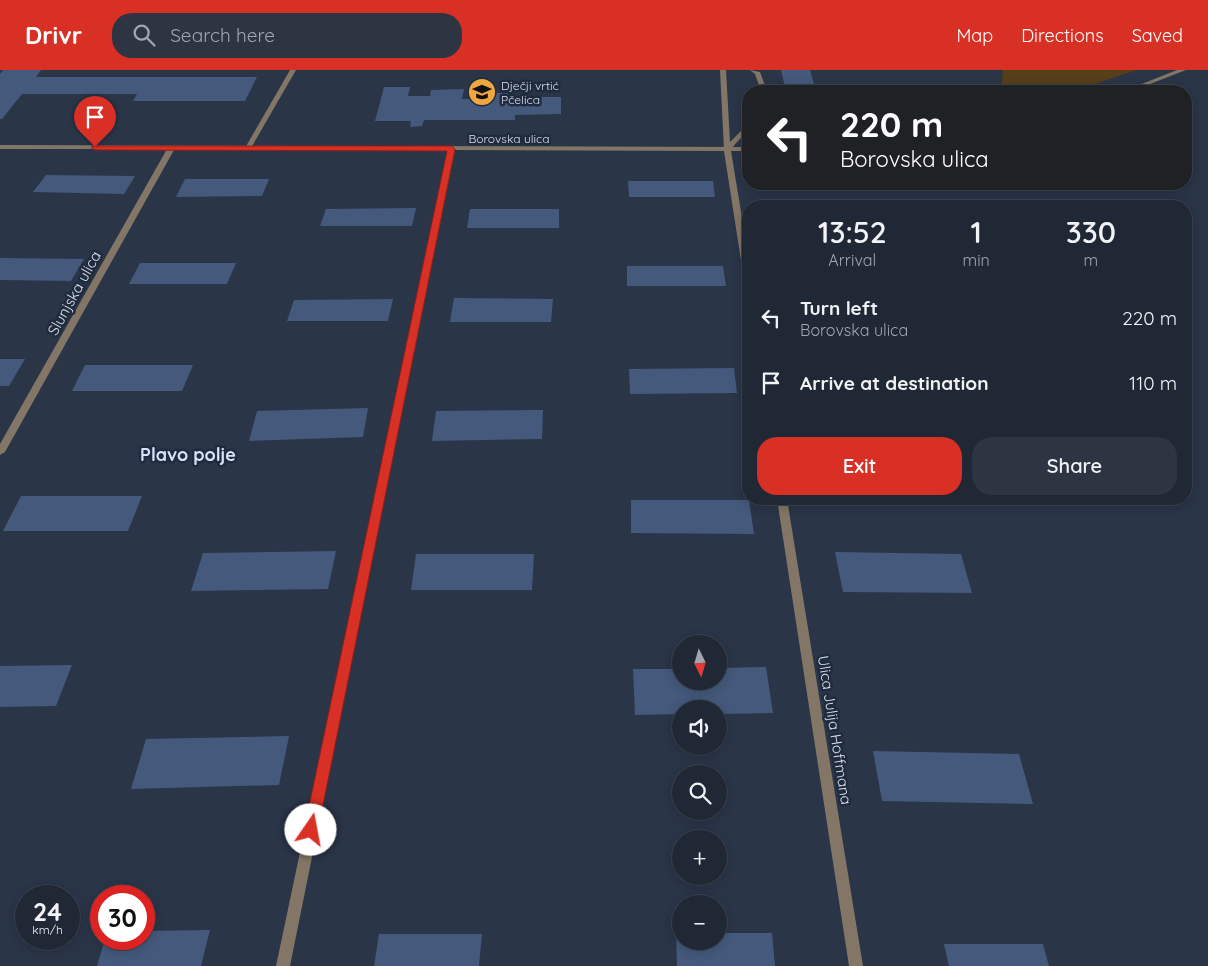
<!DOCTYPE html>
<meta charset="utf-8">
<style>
body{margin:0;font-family:Quicksand,sans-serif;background:#2d3442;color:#f1f3f6;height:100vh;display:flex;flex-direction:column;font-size:19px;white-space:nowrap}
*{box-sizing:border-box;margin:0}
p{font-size:16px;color:#a2a6ad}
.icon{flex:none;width:28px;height:28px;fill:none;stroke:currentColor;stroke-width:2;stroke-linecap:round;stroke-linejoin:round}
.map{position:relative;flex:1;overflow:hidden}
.sheet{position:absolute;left:742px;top:130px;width:450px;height:305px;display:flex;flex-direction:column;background:#202836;border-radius:20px;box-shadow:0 2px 12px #0003,0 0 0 1px #3d4451}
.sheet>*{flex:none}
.guide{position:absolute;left:742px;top:15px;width:450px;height:105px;border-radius:20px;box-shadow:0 2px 12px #0003,0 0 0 1px #3d4451;background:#202124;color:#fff;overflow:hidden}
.needle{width:32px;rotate:175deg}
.tools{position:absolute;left:672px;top:565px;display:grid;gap:10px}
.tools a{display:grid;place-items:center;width:55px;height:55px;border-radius:50%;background:#202836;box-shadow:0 2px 12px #0003,0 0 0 1px #3d4451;font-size:25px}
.speed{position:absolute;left:15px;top:815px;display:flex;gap:10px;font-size:25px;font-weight:700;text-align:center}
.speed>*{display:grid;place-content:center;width:65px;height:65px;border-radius:50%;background:#202836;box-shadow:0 2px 12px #0003,0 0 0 1px #3d4451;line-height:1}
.speed small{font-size:12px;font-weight:400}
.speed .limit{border:8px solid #d22;background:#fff;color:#111}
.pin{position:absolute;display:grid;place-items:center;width:42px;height:42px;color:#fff;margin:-51px -21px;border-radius:50% 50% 50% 0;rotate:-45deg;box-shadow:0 0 5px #0007}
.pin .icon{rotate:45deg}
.me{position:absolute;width:55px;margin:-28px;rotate:12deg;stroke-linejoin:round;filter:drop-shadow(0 0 4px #0008)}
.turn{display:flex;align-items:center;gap:18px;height:105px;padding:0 15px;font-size:22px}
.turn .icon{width:65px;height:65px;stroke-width:2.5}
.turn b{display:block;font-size:35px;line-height:42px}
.eta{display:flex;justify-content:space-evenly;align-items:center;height:85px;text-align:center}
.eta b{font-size:30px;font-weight:600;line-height:35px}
.button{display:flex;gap:10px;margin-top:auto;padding:10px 15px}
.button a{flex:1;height:58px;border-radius:20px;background:#d93025;color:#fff;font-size:20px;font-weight:600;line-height:58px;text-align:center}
.button a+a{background:#2d3442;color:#f1f3f6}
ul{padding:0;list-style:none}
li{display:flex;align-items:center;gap:15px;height:65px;padding:0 15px}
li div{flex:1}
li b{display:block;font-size:19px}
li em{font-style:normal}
header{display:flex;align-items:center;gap:30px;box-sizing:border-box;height:70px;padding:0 25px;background:#d93025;color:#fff}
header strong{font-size:24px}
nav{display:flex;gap:28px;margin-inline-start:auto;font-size:18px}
.search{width:350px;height:45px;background:#2d3442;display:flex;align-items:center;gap:12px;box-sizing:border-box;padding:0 18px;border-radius:20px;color:#a2a6ad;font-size:19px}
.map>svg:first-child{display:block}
.green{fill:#583e1b}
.building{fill:#44597c}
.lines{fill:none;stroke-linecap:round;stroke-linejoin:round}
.lane{fill:#837666;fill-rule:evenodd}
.street{fill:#837666;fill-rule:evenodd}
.route{fill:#d93025;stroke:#8d1f18}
.labels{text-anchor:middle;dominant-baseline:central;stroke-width:5;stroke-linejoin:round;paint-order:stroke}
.far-poi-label{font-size:12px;fill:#d8e0ec;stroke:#202b3e;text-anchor:start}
.far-street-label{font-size:12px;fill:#d8e0ec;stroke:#202b3e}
.street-label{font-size:15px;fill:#d8e0ec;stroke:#202b3e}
.quarter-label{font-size:18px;font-weight:bold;fill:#d5e4fc;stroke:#202b3e}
</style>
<header>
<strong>Drivr</strong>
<div class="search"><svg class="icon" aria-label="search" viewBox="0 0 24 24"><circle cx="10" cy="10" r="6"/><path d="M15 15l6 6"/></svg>Search here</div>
<nav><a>Map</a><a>Directions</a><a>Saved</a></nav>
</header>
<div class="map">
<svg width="1208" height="896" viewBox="0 0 1208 896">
<rect width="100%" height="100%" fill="#2a3548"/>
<polygon class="green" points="1003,0 1136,0 1075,21 979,21 1001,18"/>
<g class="building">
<polygon points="3,0 41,0 36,7 257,7 245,31 133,31 137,24 22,24 2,49 0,49 0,4"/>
<polygon points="781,0 810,0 816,21 786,21"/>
<polygon points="384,17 410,17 408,26 430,26 431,20 464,19 462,29 482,29 483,23 512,23 511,34 537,33 537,27 561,27 561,44 515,45 515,50 424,50 422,56 410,57 411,51 375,51"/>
<polygon points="46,105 135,106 124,124 33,122"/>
<polygon points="185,109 269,109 262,126 176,127"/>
<polygon points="628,111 713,111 715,127 629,127"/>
<polygon points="416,138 412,156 320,156 326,139"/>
<polygon points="470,139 559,139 559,158 467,158"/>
<polygon points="0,188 84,189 71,211 0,210"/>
<polygon points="140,193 236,193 227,214 129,214"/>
<polygon points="627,196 723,196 726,216 627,216"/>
<polygon points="454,228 553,229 551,252 450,252"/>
<polygon points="393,229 388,251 287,251 294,230"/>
<polygon points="0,289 25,289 9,316 0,316"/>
<polygon points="85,295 193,295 182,321 72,321"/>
<polygon points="734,298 737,323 630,324 629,299"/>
<polygon points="368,338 363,367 249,371 257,341"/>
<polygon points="543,340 542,369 432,371 436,341"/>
<polygon points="21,426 142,426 128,461 3,461"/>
<polygon points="631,430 749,430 754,464 631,463"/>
<polygon points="336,481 328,519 191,521 203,483"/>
<polygon points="835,482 961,484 972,523 843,522"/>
<polygon points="416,484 534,484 532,520 411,520"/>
<polygon points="72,595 56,636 0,637 0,596"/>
<polygon points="766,597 773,643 719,644 719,639 681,639 681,644 635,645 633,599 681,599 681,611 719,611 719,598"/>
<polygon points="289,666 279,715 131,719 146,669"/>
<polygon points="873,681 1019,684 1033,734 882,731"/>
<polygon points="210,860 201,896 97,896 105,869 144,869 144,861"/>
<polygon points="676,862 681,863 681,871 719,871 719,863 772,863 775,896 677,896"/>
<polygon points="379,864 482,864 479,896 374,896"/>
<polygon points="944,874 1043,874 1049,896 949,896"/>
</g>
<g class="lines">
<g class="lane">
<polygon points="290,0 296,0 251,78 246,79 245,78"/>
<polygon points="720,0 726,0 730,72 749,53 749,59 729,81 727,82 724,80"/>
<polygon points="750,0 760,2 767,21 761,21 755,4"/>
</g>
<g class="street">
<polygon points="1177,0 1186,0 1132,21 1124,21"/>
<polygon points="0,75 749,77 749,81 731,81 749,190 749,218 745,216 724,81 455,80 290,896 276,896 448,80 174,80 5,382 0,385 0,374 167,79 0,79"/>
<polygon points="777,429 787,429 863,896 849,896"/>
</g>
</g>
<polygon class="route" points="92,76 452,76 455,79 318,760 316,765 311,767 306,765 304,760 447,81 95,80 92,79"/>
<defs>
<symbol id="school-disc" viewBox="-11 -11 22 22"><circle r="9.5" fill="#f0a63f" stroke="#202b3e"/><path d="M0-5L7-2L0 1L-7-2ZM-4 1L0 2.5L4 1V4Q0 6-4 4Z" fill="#111"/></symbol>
</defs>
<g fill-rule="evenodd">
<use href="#school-disc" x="466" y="6" width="32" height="32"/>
</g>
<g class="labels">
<g class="far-poi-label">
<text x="501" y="15">Dječji vrtić<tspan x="501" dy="14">Pčelica</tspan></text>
</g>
<g class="far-street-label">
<text x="509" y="68">Borovska ulica</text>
</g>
<g class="street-label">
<text transform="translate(74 223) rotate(-61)">Slunjska ulica</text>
<text transform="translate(835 660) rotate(81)">Ulica Julija Hoffmana</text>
</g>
<g class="quarter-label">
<text x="188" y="384">Plavo polje</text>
</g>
</g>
</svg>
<div class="tools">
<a><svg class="needle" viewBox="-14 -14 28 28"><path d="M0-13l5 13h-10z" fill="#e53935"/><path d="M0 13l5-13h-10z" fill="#a2a6ad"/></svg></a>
<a><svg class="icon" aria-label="sound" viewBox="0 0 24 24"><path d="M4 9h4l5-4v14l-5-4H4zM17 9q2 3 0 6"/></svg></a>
<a><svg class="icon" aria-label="search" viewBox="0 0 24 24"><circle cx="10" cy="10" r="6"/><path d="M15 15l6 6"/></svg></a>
<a>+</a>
<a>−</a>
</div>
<div class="speed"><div>24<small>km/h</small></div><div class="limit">30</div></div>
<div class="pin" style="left:95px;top:77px;background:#d93025"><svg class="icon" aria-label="arrive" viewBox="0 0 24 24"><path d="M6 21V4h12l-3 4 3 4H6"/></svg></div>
<svg class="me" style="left:311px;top:760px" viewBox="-20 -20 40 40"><circle r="19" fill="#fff"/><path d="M0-13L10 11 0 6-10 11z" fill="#d93025"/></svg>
<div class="guide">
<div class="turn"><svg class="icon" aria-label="left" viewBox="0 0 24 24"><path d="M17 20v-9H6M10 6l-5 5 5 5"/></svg><div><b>220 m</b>Borovska ulica</div></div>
</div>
<section class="sheet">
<div class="eta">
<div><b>13:52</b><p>Arrival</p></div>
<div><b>1</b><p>min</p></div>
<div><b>330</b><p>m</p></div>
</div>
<ul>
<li><svg class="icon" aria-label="left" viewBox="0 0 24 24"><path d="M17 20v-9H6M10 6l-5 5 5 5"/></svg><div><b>Turn left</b><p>Borovska ulica</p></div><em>220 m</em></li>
<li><svg class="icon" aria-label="arrive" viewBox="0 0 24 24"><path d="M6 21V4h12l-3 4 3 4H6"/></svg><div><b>Arrive at destination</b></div><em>110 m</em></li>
</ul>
<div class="button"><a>Exit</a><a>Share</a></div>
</section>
</div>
